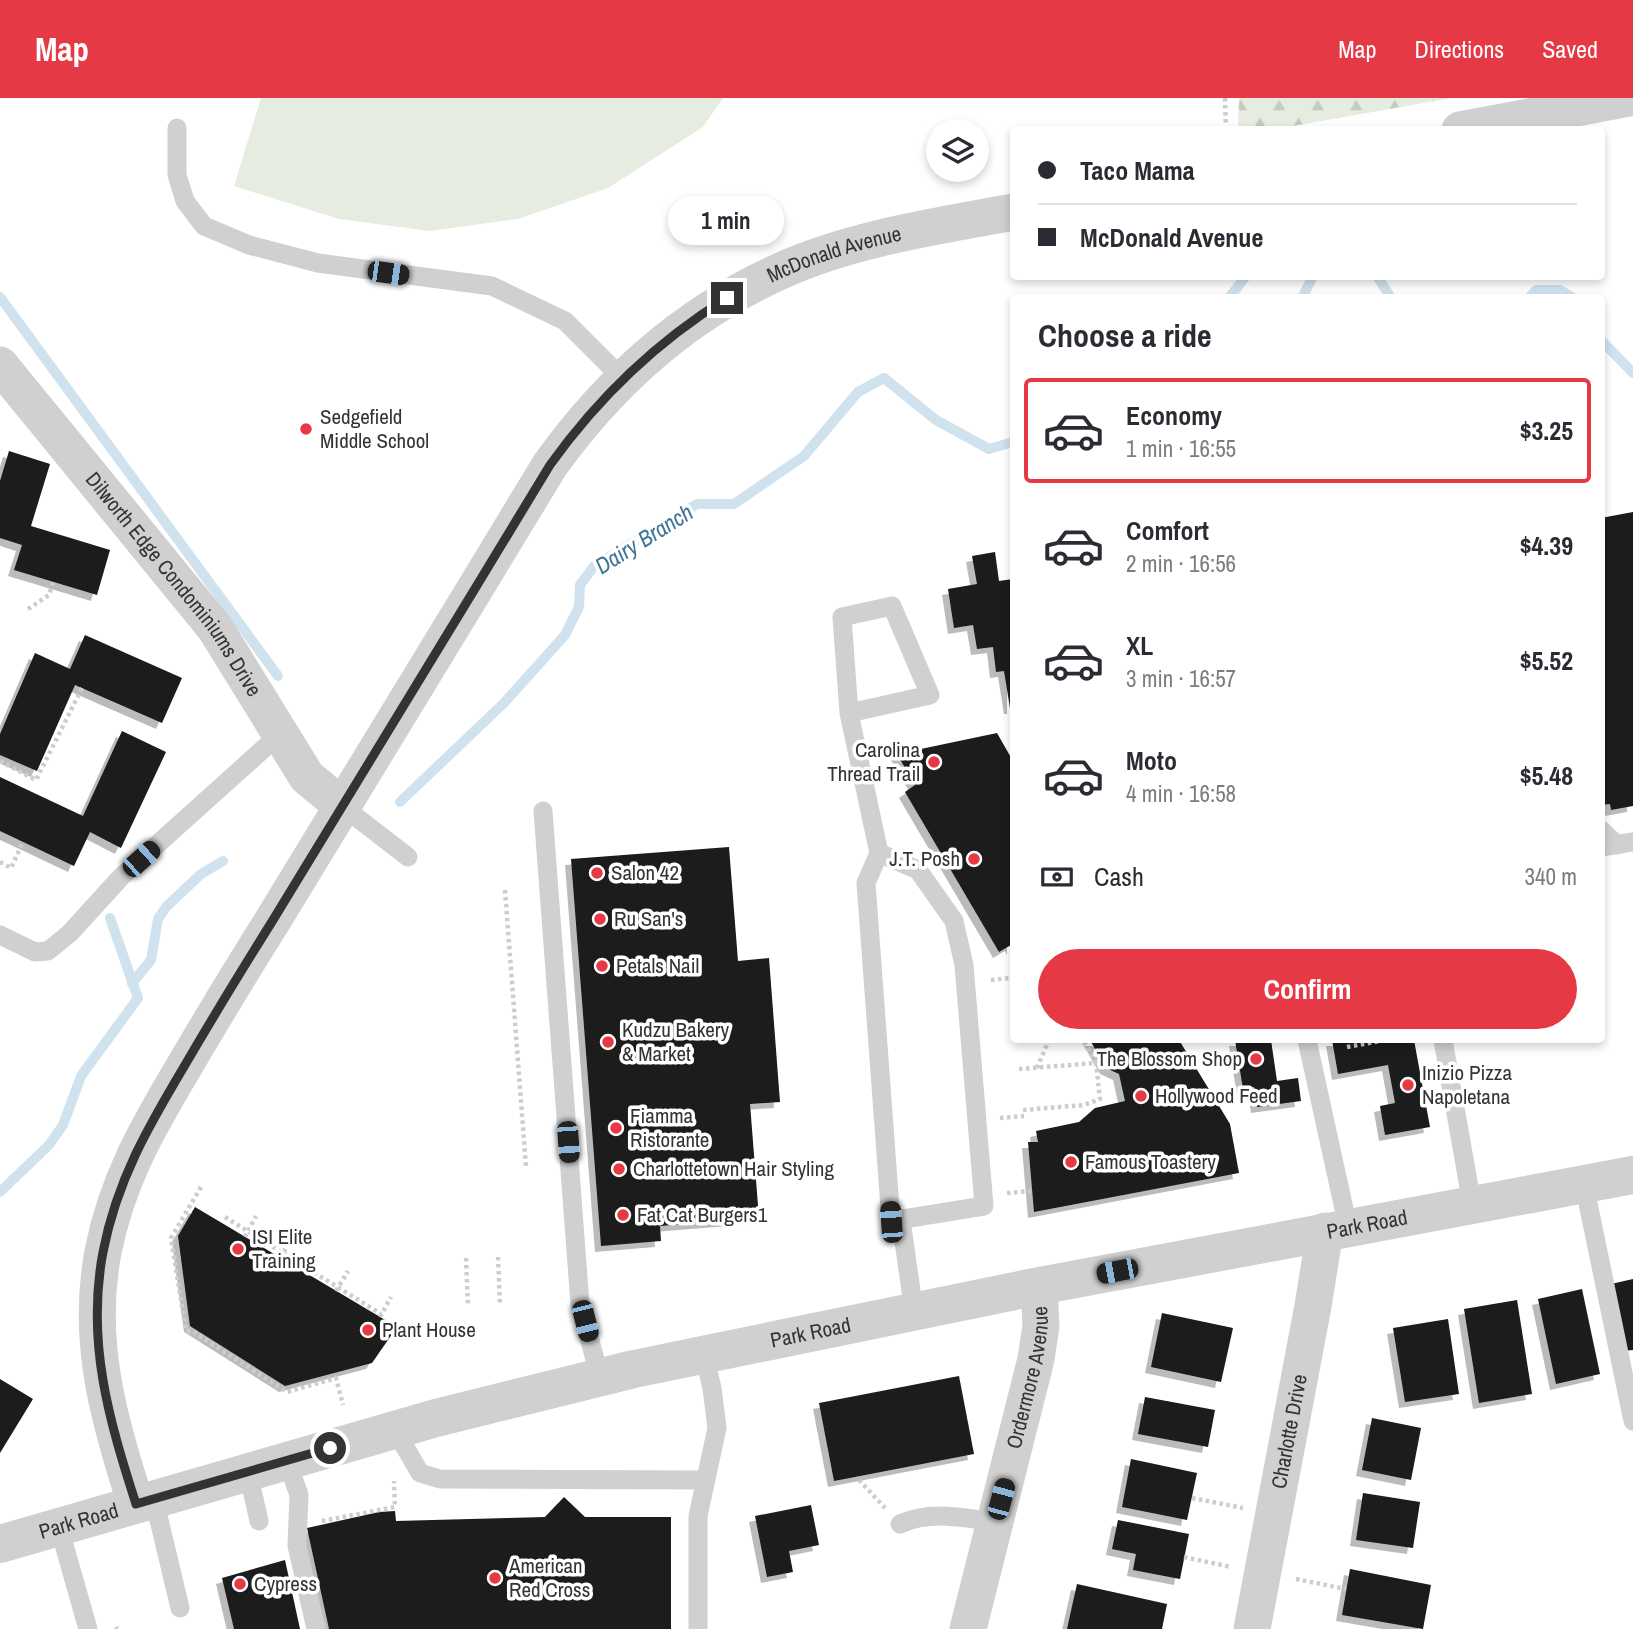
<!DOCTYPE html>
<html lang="en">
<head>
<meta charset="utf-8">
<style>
	body { margin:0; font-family:"Archivo Narrow",sans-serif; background:#f2f2f3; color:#2b2b33; height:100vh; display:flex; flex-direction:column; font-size:26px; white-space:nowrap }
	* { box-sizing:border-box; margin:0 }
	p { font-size:23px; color:#7c7c81 }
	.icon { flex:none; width:38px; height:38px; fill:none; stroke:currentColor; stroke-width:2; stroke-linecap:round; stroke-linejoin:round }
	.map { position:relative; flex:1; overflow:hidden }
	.panel { position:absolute; left:1010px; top:196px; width:595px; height:749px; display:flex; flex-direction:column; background:#fff; border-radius:7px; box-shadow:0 4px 10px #0003 }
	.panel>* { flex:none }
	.banner { position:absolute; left:1010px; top:28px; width:595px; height:154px; border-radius:7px; box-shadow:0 4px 10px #0003; display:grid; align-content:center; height:154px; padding:0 28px; background:#fff }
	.tools { position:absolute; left:926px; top:21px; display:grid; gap:14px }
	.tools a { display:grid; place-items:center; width:63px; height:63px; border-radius:50%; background:#fff; box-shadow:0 4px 10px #0003; font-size:35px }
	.end { position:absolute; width:32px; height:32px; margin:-16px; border:9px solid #333; background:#fff; box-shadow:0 0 0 4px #fff }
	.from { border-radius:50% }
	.bubble { position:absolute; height:49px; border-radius:24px; background:#fff; box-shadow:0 4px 10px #0003; font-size:23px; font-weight:800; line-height:49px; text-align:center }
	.car { position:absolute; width:21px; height:42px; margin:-21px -10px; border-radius:9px; box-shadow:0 0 5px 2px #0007; background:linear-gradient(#222 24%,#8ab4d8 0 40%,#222 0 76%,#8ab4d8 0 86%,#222 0) }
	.banner b { display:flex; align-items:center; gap:24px; height:66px; font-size:26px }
	.banner b+b { border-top:2px solid #e1e1e2 }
	.banner i { width:18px; height:18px; background:#2b2b33 }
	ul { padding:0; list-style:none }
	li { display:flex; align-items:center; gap:21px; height:105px; margin:0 14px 10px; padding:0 14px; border:4px solid transparent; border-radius:7px }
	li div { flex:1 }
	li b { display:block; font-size:26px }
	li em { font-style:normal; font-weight:800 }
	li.on { border-color:#e63946 }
	li>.icon { width:63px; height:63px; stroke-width:1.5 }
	h2 { padding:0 28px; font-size:32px; line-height:84px }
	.pay { display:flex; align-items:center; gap:18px; height:77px; padding:0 28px; font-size:26px }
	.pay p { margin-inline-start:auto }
	.cta { display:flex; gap:14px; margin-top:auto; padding:14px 28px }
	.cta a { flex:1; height:80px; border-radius:42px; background:#e63946; color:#fff; font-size:28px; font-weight:800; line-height:80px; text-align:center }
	header { display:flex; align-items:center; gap:42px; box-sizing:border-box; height:98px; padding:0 35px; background:#e63946; color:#fff }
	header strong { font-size:33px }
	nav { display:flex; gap:38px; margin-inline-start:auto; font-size:24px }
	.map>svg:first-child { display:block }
</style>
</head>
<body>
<header>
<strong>Map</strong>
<nav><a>Map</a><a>Directions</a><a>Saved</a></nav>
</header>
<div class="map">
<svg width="1633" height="1531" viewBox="0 0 1633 1531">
	<defs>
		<pattern id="forest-firs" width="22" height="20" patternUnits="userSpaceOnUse" patternTransform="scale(1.75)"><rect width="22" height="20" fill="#e6ecdf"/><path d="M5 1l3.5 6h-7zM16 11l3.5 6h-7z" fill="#c6cbc0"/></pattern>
		<filter id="shadow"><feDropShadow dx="-6" dy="6" stdDeviation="0" flood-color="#0004"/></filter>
	</defs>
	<rect width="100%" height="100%" fill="#fff"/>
	<polygon fill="url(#forest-firs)" points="1239,0 1452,0 1276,31 1238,32"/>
	<polygon fill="#e6ecdf" points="261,0 723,0 703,29 608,90 518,121 430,133 339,121 234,88"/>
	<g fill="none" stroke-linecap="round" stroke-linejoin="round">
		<g stroke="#cfe2ee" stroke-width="10">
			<polyline points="1377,178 1391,200"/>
			<polyline points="0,199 278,578"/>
			<polyline points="1229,200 1246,178"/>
			<polyline points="1302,200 1313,178"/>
			<polyline points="1529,200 1536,192 1560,192 1573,200"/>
			<polyline points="1601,242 1633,275"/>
			<polyline points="400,704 504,605 565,537 579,509 580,487 594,468 697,406 734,406 804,358 858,294 884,280 936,322 989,351 1013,344"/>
			<polyline points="132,885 151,862 158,821 166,809 201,776 223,763"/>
			<polyline points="0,1094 49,1047 63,1027 81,978 138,900 110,820"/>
		</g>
	</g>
	<g fill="#1a1a1a" filter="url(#shadow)">
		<polygon points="9,353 50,366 31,428 110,452 97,497 14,472 22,447 0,440 0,383"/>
		<polygon points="1633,414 1633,708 1611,712 1610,706 1601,707 1601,420"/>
		<polygon points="995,454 999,483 1013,481 1013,610 1010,610 1004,573 996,574 993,549 977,551 973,527 954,530 948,491 977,486 972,458"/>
		<polygon points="85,537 182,580 162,625 75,587 37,673 0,657 0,636 35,555 70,571"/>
		<polygon points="122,633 166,654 121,750 90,734 74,768 0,733 0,679 83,718"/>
		<polygon points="997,635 1013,663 1013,851 1011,847 999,854 905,694 915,687 897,656"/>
		<polygon points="729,749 738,863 769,860 780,1004 750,1006 759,1120 660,1128 661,1143 601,1148 571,761"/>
		<polygon points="1090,942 1179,942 1230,1026 1239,1075 1034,1114 1028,1044 1038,1044 1036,1033 1079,1024 1095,1010 1125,1003 1119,976 1106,970"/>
		<polygon points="1235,942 1271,942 1277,983 1298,980 1301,1003 1257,1009 1254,989 1243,991"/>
		<polygon points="1332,942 1414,942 1430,1029 1385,1037 1380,1008 1395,1005 1388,967 1338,976"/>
		<polygon points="195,1109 397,1229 372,1265 285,1288 190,1228 178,1138"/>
		<polygon points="1633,1181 1633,1252 1623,1253 1611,1186"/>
		<polygon points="1582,1191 1600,1276 1556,1286 1538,1201"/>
		<polygon points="1517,1202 1532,1296 1479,1305 1464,1211"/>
		<polygon points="1162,1215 1233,1230 1221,1284 1151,1269"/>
		<polygon points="1448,1221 1459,1296 1405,1304 1393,1230"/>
		<polygon points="959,1278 974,1356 834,1383 819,1305"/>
		<polygon points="0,1281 33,1301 0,1355"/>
		<polygon points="1145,1299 1215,1312 1208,1349 1138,1336"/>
		<polygon points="1372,1320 1421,1330 1411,1382 1362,1372"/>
		<polygon points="1131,1361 1197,1375 1187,1422 1122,1409"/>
		<polygon points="1363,1395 1420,1404 1413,1450 1356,1442"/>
		<polygon points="564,1399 585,1419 671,1419 671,1531 329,1531 307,1430 379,1414 395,1413 396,1423 545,1419"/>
		<polygon points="811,1407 819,1447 789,1453 793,1474 767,1479 755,1418"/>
		<polygon points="1118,1422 1189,1436 1180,1481 1133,1472 1136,1456 1112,1451"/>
		<polygon points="285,1462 300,1531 234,1531 222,1480"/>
		<polygon points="1350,1471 1431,1487 1423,1531 1342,1517"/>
		<polygon points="1077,1486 1167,1506 1162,1531 1067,1531"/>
	</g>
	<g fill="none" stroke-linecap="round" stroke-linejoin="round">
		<g stroke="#cdcdcd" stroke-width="4.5" stroke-dasharray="3.5 3.5" stroke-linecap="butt">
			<polyline points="1225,0 1226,32"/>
			<polyline points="28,511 49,497 53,484"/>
			<polyline points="0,663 36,682 82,590"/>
			<polyline points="0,764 11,770 23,744"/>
			<polyline points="505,792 526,1069"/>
			<polyline points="991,882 1011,880"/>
			<polyline points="1011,885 1013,886"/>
			<polyline points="1347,949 1385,942"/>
			<polyline points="1037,970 1049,942"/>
			<polyline points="1019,971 1096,965 1083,942"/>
			<polyline points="1023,1012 1084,1007 1100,1001 1096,965"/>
			<polyline points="1000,1020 1024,1018"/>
			<polyline points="201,1089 171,1140 186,1233 192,1233 287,1294 336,1280 343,1307"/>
			<polyline points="1007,1095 1031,1093"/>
			<polyline points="225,1119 381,1216"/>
			<polyline points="245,1139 256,1118"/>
			<polyline points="498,1159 500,1207"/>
			<polyline points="280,1160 292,1139"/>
			<polyline points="466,1160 468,1208"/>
			<polyline points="336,1193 348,1173"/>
			<polyline points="380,1219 391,1199"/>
			<polyline points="859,1382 885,1410"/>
			<polyline points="1192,1400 1243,1410"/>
			<polyline points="322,1423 395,1409 394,1383"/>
			<polyline points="1184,1459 1231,1469"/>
			<polyline points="1296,1481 1346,1491"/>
			<polyline points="116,1529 117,1531"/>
		</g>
		<g stroke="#d0d0d0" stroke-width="19">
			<polyline points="177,30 177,77 185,103 204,128 249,147 318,165 492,188 565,223 623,281"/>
			<polyline points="849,615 930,597 892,508 842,519 849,615 879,755 918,772 954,823 964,867 984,1108 891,1123 866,785 879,755"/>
			<polyline points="342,708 408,759"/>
			<polyline points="543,713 580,1206 600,1280"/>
			<polyline points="1601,732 1617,747"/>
			<polyline points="1601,749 1633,744"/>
			<polyline points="0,837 35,854 48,853 70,835 121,779 280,636"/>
			<polyline points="1307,942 1348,1129"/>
			<polyline points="1443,942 1472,1106"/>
			<polyline points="1584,1086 1633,1323"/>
			<polyline points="901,1122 914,1214"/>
			<polyline points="395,1332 420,1375 440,1381 705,1382"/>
			<polyline points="287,1363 299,1397 297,1448 316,1531"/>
			<polyline points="248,1374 259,1423"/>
			<polyline points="154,1401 180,1510"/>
			<path d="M900,1426C931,1412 963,1420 995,1424"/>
			<polyline points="59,1429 88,1531"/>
			<polyline points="698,1531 698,1418 717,1330 712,1290 704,1257"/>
		</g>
		<g stroke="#d0d0d0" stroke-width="37">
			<polyline points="1460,32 1629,0"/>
			<path id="s1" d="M0,267L215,530L307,679L342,708"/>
			<path id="s2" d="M136,1406C109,1323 86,1243 103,1154C117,1082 148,1029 185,967C213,919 243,870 273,822C365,671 458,519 550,367C611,282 689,213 785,171C855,140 939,128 1013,114"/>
			<path id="s3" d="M968,1531L1036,1261L1041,1228L1039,1188"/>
			<path id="s4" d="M1252,1531L1313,1208L1325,1133"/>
		</g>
		<path stroke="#d0d0d0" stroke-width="38" id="s5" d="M0,1446L436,1320L634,1271L1039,1188L1633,1077"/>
	</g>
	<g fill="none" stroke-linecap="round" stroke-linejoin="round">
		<path stroke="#333" stroke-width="9" d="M330,1350L136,1406C109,1322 86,1244 103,1154C117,1082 148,1029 185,967C213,919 243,870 273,822C365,671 458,519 550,367C598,300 656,244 727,200"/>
	</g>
	<g fill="#e63946" stroke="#fff" stroke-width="2.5">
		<circle cx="306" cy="331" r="7"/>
		<circle cx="934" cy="664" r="7"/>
		<circle cx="974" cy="761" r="7"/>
		<circle cx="597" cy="775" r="7"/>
		<circle cx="600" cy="821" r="7"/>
		<circle cx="602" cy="868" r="7"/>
		<circle cx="608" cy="944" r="7"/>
		<circle cx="1256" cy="961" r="7"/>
		<circle cx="1408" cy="987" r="7"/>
		<circle cx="1141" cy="998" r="7"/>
		<circle cx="616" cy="1030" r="7"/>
		<circle cx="1071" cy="1064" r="7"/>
		<circle cx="619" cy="1071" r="7"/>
		<circle cx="623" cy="1117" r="7"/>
		<circle cx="238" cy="1151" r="7"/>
		<circle cx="368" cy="1232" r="7"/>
		<circle cx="495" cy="1480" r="7"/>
		<circle cx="240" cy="1486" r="7"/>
	</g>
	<g text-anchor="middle" stroke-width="7" stroke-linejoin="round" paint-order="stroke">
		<g font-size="21" fill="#333" stroke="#fff">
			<text dy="7" stroke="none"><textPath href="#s2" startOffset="1526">McDonald Avenue</textPath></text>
			<text dy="7" stroke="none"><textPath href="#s1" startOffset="280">Dilworth Edge Condominiums Drive</textPath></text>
			<text dy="7" stroke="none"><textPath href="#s5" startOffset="1405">Park Road</textPath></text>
			<text dy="7" stroke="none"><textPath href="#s5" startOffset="838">Park Road</textPath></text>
			<text dy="7" stroke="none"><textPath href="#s3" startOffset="259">Ordermore Avenue</textPath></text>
			<text dy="7" stroke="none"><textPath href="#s4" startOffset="201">Charlotte Drive</textPath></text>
			<text dy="7" stroke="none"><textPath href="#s5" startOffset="82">Park Road</textPath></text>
		</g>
		<g font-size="21" fill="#333" stroke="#fff" text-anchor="start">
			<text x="320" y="326">Sedgefield<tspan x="320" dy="24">Middle School</tspan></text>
			<text x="920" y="659" text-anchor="end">Carolina<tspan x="920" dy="24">Thread Trail</tspan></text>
			<text x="960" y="768" text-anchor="end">J.T. Posh</text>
			<text x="611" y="782">Salon 42</text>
			<text x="614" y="828">Ru San's</text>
			<text x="616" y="875">Petals Nail</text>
			<text x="622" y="939">Kudzu Bakery<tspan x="622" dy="24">&amp; Market</tspan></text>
			<text x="1242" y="968" text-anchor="end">The Blossom Shop</text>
			<text x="1422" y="982">Inizio Pizza<tspan x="1422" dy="24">Napoletana</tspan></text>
			<text x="1155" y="1005">Hollywood Feed</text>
			<text x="630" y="1025">Fiamma<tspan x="630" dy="24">Ristorante</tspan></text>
			<text x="1085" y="1071">Famous Toastery</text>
			<text x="633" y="1078">Charlottetown Hair Styling</text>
			<text x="637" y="1124">Fat Cat Burgers1</text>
			<text x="252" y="1146">ISI Elite<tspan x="252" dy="24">Training</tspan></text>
			<text x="382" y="1239">Plant House</text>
			<text x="509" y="1475">American<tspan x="509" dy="24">Red Cross</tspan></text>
			<text x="254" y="1493">Cypress</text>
		</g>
		<g font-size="23" font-style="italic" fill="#3f7597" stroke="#fff">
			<text transform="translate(644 441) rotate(-32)" y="8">Dairy Branch</text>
		</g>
	</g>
</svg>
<div class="tools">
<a><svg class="icon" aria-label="layers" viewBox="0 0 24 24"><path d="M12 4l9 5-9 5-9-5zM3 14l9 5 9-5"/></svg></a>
</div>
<i class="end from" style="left:330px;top:1350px"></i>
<i class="end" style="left:727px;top:200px"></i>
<div class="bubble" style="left:668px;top:98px;width:116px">1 min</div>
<i class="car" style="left:388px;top:175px;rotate:98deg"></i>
<i class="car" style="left:141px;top:761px;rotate:48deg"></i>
<i class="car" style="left:568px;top:1044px;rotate:176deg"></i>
<i class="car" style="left:891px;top:1124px;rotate:356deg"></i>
<i class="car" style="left:1117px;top:1173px;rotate:259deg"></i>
<i class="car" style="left:585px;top:1223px;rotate:166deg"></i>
<i class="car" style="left:1001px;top:1401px;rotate:15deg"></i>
<div class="banner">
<b><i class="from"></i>Taco Mama</b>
<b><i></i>McDonald Avenue</b>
</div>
<section class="panel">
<h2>Choose a ride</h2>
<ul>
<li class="on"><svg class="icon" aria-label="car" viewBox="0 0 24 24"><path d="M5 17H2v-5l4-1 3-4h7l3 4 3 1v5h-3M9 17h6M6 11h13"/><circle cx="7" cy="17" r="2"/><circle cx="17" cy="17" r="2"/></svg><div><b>Economy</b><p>1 min · 16:55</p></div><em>$3.25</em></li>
<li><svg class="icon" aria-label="car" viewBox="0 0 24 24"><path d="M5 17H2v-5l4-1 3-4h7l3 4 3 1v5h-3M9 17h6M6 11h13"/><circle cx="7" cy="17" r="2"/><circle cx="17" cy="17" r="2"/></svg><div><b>Comfort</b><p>2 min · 16:56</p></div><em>$4.39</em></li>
<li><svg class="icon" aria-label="car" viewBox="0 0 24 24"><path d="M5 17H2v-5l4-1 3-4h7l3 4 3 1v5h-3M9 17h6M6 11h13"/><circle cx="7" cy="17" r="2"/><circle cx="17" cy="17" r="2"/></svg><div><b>XL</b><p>3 min · 16:57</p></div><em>$5.52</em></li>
<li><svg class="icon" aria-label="car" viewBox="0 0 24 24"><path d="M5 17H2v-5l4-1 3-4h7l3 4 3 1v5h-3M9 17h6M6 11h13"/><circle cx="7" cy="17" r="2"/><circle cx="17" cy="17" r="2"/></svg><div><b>Moto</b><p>4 min · 16:58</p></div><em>$5.48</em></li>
</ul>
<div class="pay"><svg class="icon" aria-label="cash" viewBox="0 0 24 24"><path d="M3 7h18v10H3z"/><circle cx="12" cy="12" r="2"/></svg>Cash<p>340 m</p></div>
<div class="cta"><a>Confirm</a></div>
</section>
</div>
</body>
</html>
